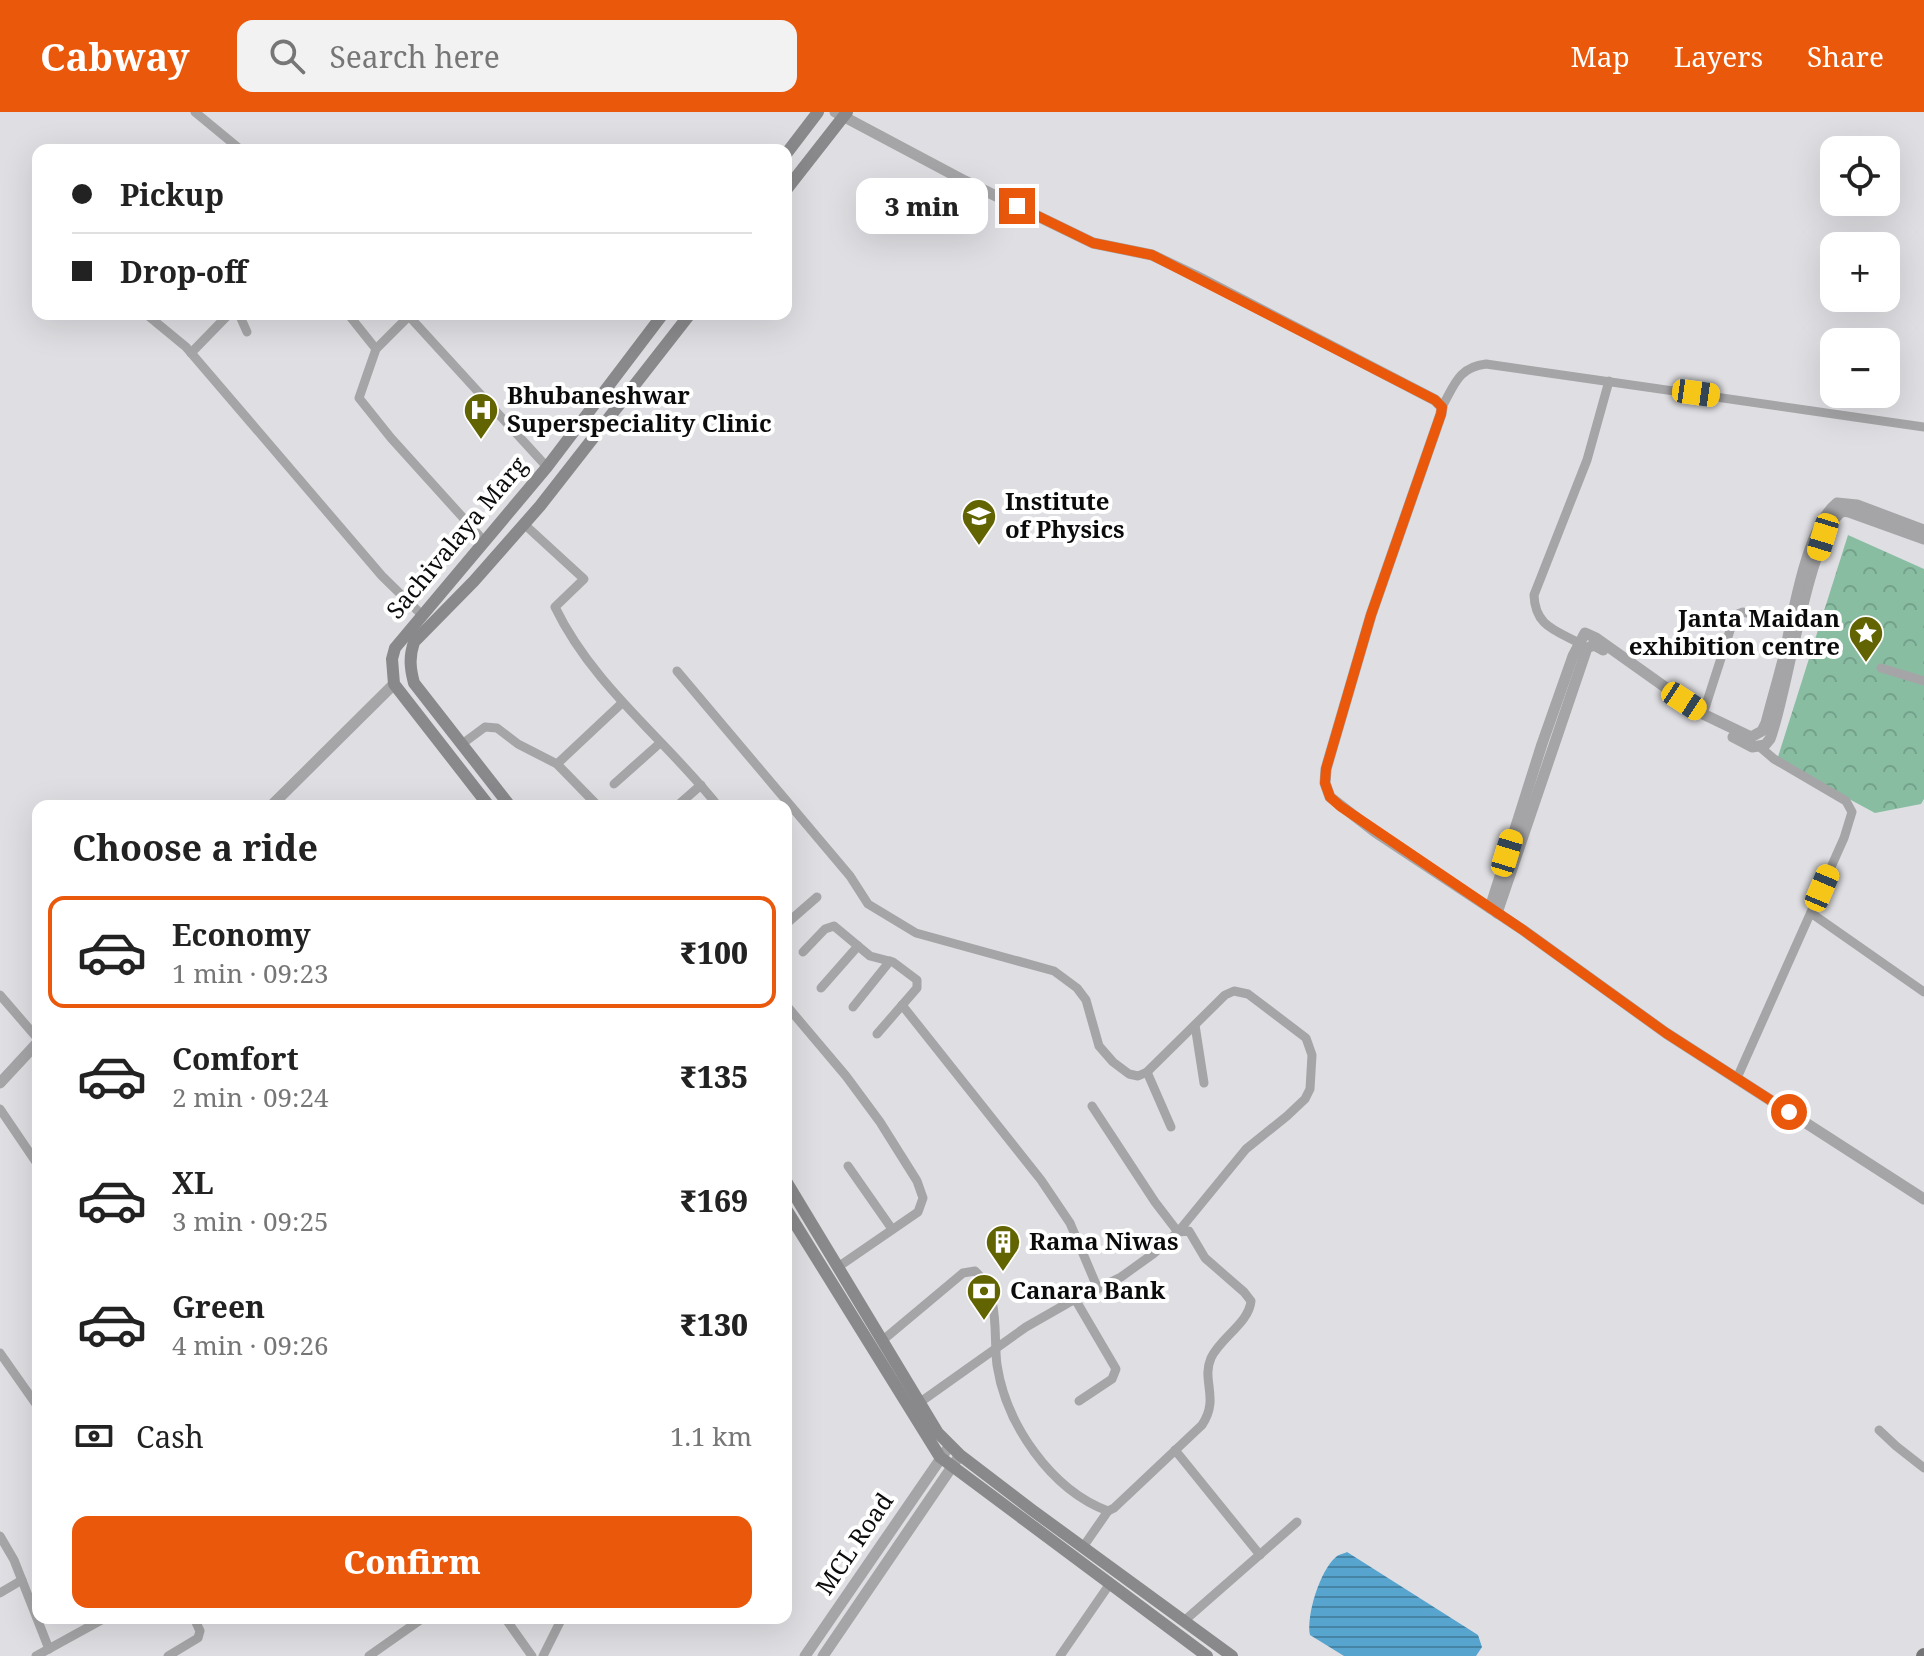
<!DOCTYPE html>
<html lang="en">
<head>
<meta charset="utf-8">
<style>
	body { margin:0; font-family:"Noto Serif",serif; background:#f2f2f2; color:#222; height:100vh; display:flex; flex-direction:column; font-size:30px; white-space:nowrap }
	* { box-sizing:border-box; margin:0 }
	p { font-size:26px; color:#767676 }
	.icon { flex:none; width:44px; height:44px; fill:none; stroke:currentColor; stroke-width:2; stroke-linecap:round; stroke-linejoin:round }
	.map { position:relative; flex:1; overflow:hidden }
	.details { position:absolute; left:32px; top:688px; width:760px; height:824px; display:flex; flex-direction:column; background:#fff; border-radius:16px; box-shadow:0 8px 32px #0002 }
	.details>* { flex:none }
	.guide { position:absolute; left:32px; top:32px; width:760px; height:176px; border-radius:16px; box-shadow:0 8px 32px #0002; display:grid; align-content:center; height:176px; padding:0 40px; background:#fff }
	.buttons { position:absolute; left:1820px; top:24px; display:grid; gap:16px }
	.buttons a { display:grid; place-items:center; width:80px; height:80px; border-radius:16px; background:#fff; box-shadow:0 8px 32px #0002; font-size:40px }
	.end { position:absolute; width:36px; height:36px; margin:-18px; border:10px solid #ea580c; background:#fff; box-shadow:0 0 0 4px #fff }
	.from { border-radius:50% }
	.bubble { position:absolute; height:56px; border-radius:16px; background:#fff; box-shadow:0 8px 32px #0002; font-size:26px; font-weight:800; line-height:56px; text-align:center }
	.car { position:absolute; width:24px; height:48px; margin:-24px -12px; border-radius:10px; box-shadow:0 0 6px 2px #0007; background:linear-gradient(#f5c518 24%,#345 0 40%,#f5c518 0 76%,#345 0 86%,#f5c518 0) }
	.guide b { display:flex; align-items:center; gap:28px; height:76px; font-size:30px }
	.guide b+b { border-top:2px solid #e0e0e0 }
	.guide i { width:20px; height:20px; background:#222 }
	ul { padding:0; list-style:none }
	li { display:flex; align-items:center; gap:24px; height:112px; margin:0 16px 12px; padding:0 24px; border:4px solid transparent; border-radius:16px }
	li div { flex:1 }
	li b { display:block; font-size:30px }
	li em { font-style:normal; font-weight:800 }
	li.on { border-color:#ea580c }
	li>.icon { width:72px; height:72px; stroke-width:1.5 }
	h2 { padding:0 40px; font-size:36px; line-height:96px }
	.pay { display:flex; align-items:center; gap:20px; height:88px; padding:0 40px; font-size:30px }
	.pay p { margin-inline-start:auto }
	.button { display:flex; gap:16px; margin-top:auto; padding:16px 40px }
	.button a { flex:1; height:92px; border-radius:16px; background:#ea580c; color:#fff; font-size:32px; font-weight:800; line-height:92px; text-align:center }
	header { display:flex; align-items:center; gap:48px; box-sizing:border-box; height:112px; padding:0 40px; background:#ea580c; color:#fff }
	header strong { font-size:38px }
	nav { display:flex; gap:44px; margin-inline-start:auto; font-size:28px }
	.search { width:560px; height:72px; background:#f2f2f2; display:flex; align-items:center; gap:20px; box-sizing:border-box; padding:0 28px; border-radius:16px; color:#767676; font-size:30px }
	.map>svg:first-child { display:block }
</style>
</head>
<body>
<header>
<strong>Cabway</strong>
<div class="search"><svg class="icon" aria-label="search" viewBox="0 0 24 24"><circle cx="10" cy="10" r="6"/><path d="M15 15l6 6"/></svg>Search here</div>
<nav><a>Map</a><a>Layers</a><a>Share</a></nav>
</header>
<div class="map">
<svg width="1924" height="1544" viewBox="0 0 1924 1544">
	<defs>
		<pattern id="park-crowns" width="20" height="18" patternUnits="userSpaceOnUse" patternTransform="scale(2)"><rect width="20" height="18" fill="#88bda2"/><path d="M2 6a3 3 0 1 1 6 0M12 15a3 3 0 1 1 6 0" fill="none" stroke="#74a18a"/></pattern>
		<pattern id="water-rules" width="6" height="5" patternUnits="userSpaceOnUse" patternTransform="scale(2)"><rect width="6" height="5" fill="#57a4cf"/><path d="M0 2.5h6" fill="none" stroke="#4684a6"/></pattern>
	</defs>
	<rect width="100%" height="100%" fill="#dfdfe3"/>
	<polygon fill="url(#park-crowns)" points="1848,423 1924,457 1924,687 1921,692 1875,701 1777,648"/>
	<path fill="url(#water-rules)" d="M1347,1440L1478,1523L1482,1535L1476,1544H1344L1310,1523C1306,1504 1320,1458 1336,1445C1339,1442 1343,1442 1347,1440Z"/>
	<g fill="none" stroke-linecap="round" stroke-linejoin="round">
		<g stroke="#a5a5a7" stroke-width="9">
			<polyline points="195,0 241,38"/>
			<polyline points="146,202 186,235 382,464 423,504"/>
			<polyline points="239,202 247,220"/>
			<polyline points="348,202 376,237"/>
			<polyline points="407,202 547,355"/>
			<polyline points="409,204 376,237 359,286 391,326 485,430"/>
			<polyline points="191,241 229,202"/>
			<path d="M1442,295C1454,274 1458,255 1486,252L1924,315"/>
			<path d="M524,412L584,467L555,495C593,574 665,627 718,694"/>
			<path d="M1579,531C1555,518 1535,514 1534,483L1587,348L1609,269"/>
			<polyline points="1881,556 1924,569"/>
			<polyline points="677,559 850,764 868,792 916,821 1054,859 1077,876 1086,888 1099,934 1113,950 1129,962 1138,964 1147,960 1225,883 1234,879 1248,882 1306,926 1312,943 1310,977 1305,987 1287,1004 1246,1037 1178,1120 1153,1142 1121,1165 1068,1191 1026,1215 919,1291"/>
			<polyline points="1703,602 1735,503 1743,500 1789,513"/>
			<polyline points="462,632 485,615 497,616 518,632 557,652 598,694"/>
			<polyline points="557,652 622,591"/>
			<polyline points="614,672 660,631"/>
			<polyline points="677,694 701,673"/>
			<polyline points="1811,801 1924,880"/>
			<polyline points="786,812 817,785"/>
			<polyline points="803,840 825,817 834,814 870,844 893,850 917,868 917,876 877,922"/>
			<polyline points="821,876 858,834"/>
			<polyline points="0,883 38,927"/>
			<polyline points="786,893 846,964 880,1010 917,1069 923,1086 918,1100 838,1155"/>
			<polyline points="902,893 1041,1068 1070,1111 1098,1177"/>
			<polyline points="853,895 890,849"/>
			<polyline points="1195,913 1204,971"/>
			<polyline points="1147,960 1171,1015"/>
			<polyline points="1737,966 1844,726 1852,700 1846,689 1774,647 1760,635"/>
			<polyline points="0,997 38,1053"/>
			<polyline points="848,1054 892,1117"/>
			<polyline points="1075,1187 1116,1257 1112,1267 1079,1289"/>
			<path d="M883,1228L963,1161L975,1159C1001,1183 993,1221 997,1253C1006,1312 1051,1378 1108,1399L1114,1396L1202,1313C1220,1286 1201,1269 1211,1246C1220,1226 1249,1211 1251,1189L1244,1180L1205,1146L1189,1119L1178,1120L1155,1090L1092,994"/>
			<polyline points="0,1241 38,1295"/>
			<polyline points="1879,1318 1896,1334 1924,1356"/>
			<polyline points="1175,1338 1260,1443"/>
			<polyline points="0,1424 14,1448 49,1537"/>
			<polyline points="1083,1435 1108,1399"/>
			<polyline points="0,1481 22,1468"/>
			<polyline points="505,1506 532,1544"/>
			<polyline points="1184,1509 1297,1410"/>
			<polyline points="36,1544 105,1506"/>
			<polyline points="168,1544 198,1526 200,1519 194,1506"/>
			<polyline points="369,1544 423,1506"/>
			<polyline points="543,1544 562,1506"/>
			<polyline points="1060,1544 1109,1473"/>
		</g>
		<g stroke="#a5a5a7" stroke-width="11">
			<polyline points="835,0 965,69 1093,131 1152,143 1196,164 1435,288 1442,295 1441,302 1371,503 1326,657 1325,671 1330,685 1375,720 1523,818 1666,921 1924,1087"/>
			<path d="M1733,625L1752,635L1765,633L1770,627C1787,584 1809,418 1843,399L1849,400L1924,427"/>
			<polyline points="271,694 394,572"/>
			<path d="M1490,796L1542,632L1573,544L1585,521L1596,526L1703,602L1751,625L1762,619L1766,611C1772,588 1779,564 1785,540C1793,502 1807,415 1837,391L1857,393L1924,418"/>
			<polyline points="1497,801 1587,536 1594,533 1603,538"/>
			<polyline points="0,971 38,930"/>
			<polyline points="805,1544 950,1333"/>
			<polyline points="823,1544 960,1343"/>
		</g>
		<g stroke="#89898b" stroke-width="12">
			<polyline points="786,42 818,0"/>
			<polyline points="786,78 847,0"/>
			<polyline points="489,694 394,572 392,547 395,536 547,355 663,202"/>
			<path d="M510,694L414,571C410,556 409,545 414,530L474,469L540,394L690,202"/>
			<polyline points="786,1069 938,1321 960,1343 1032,1398 1232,1544"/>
			<polyline points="786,1097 940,1345 1207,1544"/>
		</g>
		<polyline stroke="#757577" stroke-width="14" points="1923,1544 1924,1543"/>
	</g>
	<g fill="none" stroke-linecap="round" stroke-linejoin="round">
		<polyline stroke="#ea580c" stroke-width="10" points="1017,94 1093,131 1152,143 1435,288 1442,295 1441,302 1371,503 1326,657 1325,671 1330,685 1340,694 1523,818 1666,921 1789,1000"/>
	</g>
	<defs>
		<g id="hospital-pin" transform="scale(1.8)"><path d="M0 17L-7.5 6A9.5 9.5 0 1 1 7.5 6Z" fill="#616400" stroke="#fff"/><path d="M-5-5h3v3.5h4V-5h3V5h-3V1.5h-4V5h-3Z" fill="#fff"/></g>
		<g id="university-pin" transform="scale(1.8)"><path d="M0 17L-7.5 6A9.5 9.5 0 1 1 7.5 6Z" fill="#616400" stroke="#fff"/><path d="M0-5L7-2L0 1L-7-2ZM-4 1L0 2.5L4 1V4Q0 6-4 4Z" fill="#fff"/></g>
		<g id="sight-pin" transform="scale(1.8)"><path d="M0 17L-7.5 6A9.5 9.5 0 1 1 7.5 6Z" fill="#616400" stroke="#fff"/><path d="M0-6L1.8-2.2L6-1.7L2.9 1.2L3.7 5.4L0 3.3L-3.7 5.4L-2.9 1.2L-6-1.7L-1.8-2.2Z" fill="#fff"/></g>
		<g id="building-pin" transform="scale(1.8)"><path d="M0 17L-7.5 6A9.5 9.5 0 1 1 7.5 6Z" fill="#616400" stroke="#fff"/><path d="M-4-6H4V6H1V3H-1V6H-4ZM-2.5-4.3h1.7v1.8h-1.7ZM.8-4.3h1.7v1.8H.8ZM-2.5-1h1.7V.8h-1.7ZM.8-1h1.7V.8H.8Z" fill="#fff"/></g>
		<g id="bank-pin" transform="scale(1.8)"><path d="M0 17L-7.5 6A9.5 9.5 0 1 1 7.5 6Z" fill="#616400" stroke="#fff"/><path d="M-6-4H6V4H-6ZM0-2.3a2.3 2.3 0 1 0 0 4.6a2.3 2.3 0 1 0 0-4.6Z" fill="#fff"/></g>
	</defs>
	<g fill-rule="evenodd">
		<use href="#hospital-pin" x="481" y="298"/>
		<use href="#university-pin" x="979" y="404"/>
		<use href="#sight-pin" x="1866" y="521"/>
		<use href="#building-pin" x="1003" y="1130"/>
		<use href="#bank-pin" x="984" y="1179"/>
	</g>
	<g text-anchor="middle" stroke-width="8" stroke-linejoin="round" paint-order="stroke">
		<g font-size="24" font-weight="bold" fill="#0b0b0c" stroke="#fff" text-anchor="start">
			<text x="507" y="292">Bhubaneshwar<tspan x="507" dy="28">Superspeciality Clinic</tspan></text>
			<text x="1005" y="398">Institute<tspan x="1005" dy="28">of Physics</tspan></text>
			<text x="1840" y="515" text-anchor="end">Janta Maidan<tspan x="1840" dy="28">exhibition centre</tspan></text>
			<text x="1029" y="1138">Rama Niwas</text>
			<text x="1010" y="1187">Canara Bank</text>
		</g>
		<g font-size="24" fill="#0b0b0c" stroke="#fff">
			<text transform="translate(457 426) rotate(-50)" y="8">Sachivalaya Marg</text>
			<text transform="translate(855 1432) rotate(-56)" y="8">MCL Road</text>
		</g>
	</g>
</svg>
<div class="buttons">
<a><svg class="icon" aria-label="locate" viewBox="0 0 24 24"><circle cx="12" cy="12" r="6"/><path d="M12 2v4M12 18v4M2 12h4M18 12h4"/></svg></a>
<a>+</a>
<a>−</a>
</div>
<i class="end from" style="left:1789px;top:1000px"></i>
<i class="end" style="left:1017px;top:94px"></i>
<div class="bubble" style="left:856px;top:66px;width:132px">3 min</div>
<i class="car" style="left:1696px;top:281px;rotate:98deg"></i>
<i class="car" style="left:1823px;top:425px;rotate:197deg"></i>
<i class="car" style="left:1684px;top:589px;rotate:123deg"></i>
<i class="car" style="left:1507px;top:741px;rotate:17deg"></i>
<i class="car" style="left:1822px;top:776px;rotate:23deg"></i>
<div class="guide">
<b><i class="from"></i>Pickup</b>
<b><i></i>Drop-off</b>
</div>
<section class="details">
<h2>Choose a ride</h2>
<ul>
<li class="on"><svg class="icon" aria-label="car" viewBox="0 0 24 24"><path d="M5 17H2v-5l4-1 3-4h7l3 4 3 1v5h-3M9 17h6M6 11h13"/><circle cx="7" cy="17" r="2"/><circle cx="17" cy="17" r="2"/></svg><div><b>Economy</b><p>1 min · 09:23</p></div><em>₹100</em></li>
<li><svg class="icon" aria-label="car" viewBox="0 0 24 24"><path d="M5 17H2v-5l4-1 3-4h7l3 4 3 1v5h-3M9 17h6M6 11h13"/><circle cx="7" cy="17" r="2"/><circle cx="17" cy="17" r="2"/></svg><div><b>Comfort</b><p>2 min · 09:24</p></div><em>₹135</em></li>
<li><svg class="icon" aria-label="car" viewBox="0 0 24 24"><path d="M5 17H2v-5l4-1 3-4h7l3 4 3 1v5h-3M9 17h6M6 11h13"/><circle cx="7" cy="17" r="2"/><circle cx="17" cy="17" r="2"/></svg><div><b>XL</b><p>3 min · 09:25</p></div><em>₹169</em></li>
<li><svg class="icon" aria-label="car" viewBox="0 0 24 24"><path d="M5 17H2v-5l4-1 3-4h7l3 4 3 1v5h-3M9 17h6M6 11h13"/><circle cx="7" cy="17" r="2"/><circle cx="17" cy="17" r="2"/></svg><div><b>Green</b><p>4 min · 09:26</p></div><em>₹130</em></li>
</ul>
<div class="pay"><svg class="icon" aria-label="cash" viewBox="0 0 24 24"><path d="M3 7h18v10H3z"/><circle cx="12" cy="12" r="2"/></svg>Cash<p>1.1 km</p></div>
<div class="button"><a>Confirm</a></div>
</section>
</div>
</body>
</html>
